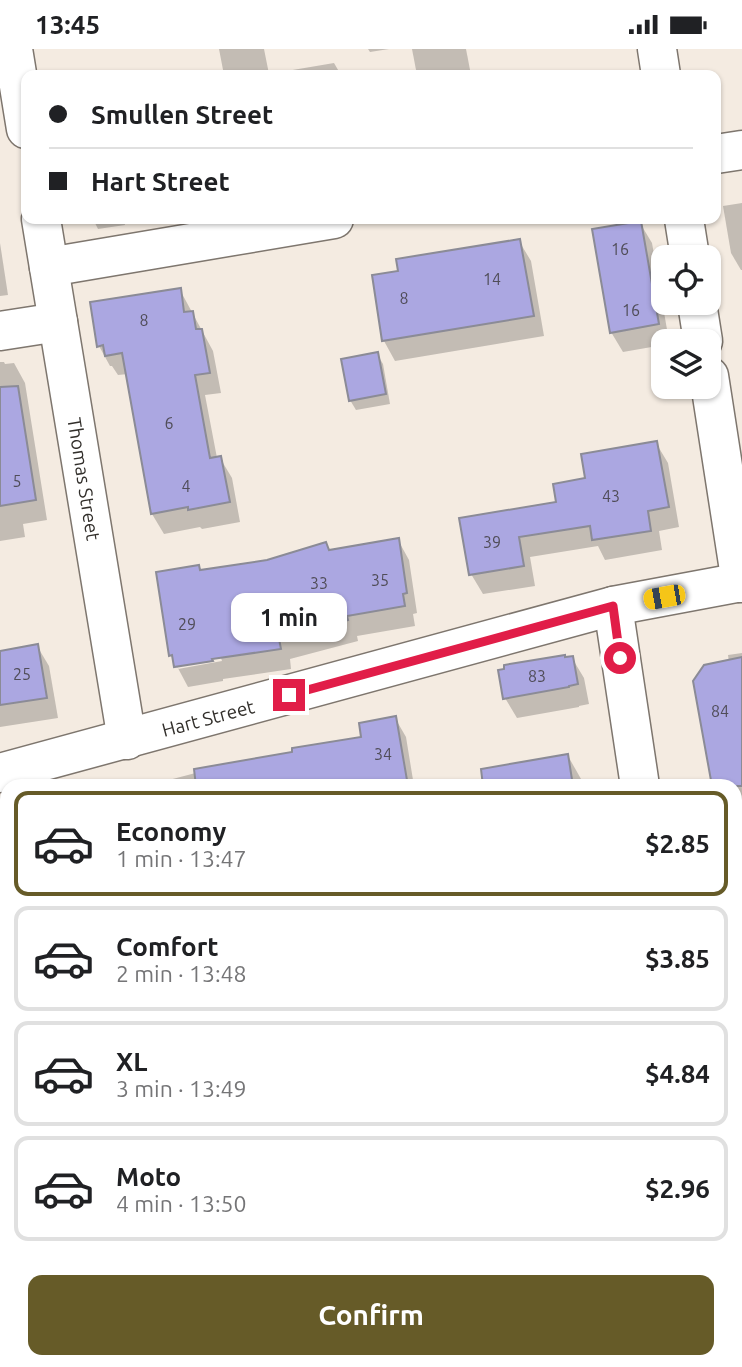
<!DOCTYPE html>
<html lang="en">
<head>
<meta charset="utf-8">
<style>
	body { margin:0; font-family:Ubuntu,sans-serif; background:#f6f6f6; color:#202124; height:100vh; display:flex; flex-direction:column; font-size:26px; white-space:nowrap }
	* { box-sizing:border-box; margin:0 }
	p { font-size:23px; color:#757577 }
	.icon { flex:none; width:38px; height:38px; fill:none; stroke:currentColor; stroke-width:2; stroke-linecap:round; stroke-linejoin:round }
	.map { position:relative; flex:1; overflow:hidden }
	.sheet { position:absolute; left:0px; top:730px; width:742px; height:590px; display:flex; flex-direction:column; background:#fff; border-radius:21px 21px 0 0; box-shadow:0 2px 5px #0004 }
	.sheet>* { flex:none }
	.banner { position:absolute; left:21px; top:21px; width:700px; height:154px; border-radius:14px; box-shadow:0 2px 5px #0004; display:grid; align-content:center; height:154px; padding:0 28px; background:#fff }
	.buttons { position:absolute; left:651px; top:196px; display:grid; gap:14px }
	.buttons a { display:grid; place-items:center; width:70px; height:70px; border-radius:14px; background:#fff; box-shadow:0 2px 5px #0004; font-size:35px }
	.end { position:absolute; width:32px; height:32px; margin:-16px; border:9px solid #e11d48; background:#fff; box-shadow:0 0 0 4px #fff }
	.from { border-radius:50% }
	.bubble { position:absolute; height:49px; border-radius:14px; background:#fff; box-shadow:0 2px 5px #0004; font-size:23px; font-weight:600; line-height:49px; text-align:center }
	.car { position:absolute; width:21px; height:42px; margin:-21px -10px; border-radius:9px; box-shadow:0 0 5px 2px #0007; background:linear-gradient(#f5c518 24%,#345 0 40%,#f5c518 0 76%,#345 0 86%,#f5c518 0) }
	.banner b { display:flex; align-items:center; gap:24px; height:66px; font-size:26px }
	.banner b+b { border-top:2px solid #e0e0e0 }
	.banner i { width:18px; height:18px; background:#202124 }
	ul { padding:12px 0 0; list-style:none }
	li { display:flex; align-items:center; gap:21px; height:105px; margin:0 14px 10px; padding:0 14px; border:4px solid #e0e0e0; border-radius:14px }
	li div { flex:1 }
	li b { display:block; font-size:26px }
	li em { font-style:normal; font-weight:600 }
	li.current { border-color:#665b28 }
	li>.icon { width:63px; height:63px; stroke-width:1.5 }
	.cta { display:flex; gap:14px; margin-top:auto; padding:14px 28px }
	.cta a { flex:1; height:80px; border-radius:14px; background:#665b28; color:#fff; font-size:28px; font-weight:600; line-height:80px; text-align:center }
	.status { display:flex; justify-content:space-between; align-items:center; height:49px; padding:0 35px; background:#fff; direction:ltr }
	.status svg { height:19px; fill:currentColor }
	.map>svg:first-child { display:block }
</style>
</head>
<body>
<div class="status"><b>13:45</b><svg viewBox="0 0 49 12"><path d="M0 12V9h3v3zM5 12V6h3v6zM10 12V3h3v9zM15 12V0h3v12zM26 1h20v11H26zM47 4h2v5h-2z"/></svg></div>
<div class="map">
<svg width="742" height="1318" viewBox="0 0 742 1318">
	<rect width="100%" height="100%" fill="#f4ebe1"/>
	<g fill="#0003" fill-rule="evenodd">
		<polygon points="219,0 264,0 269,25 334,14 341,26 224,26"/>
		<polygon points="368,0 389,0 370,3"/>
		<polygon points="412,0 466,0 471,26 417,26"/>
		<polygon points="742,154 742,221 741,221 731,204 723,157"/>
		<polygon points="93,170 124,170 125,176 98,180"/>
		<polygon points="640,174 652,194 669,292 663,292 663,296 623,303 611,283"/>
		<polygon points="519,192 531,212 544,287 395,312 384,292 374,228 400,223"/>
		<polygon points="0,194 8,246 0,247"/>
		<polygon points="180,241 213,302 221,344 205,346 217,409 220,409 232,429 240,473 202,480 200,478 164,485 152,465 128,325 118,326 112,317 110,317 99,297"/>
		<polygon points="377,305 383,315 390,355 356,361 350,351"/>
		<polygon points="0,313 4,313 5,315 14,314 25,334 47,471 23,475 25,488 0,492"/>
		<polygon points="656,394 668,414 679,478 659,482 662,501 605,511 598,497 530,508 535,537 483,545 471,525 587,431"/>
		<path d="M398,491L409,511L417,564L413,565L415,577L357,587L358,592L290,610L291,620L223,630V632L188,638L171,606L198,518L201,523L268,513L326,495L330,503ZM221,609L222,612L178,620V616Z"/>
		<polygon points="37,597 49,617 58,669 0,678 0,604"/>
		<polygon points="742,604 742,938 738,939 735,938 735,737 690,737 713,733 729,613 728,606"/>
		<polygon points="572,609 584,629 589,655 579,657 579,658 517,669 505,649"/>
		<polygon points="395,669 406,688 414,737 146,737 226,716 363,689"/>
		<polygon points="568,707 581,730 582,737 525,737"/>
		<polygon points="0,795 3,806 7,805 7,861 0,862"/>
		<polygon points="742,1022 742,1115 739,1110 735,1088 735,1023"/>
		<polygon points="147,1312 189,1312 192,1318 143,1318 142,1313"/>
		<polygon points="275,1312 344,1312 345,1318 276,1318"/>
		<polygon points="421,1312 659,1312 612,1316 612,1318 422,1318"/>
	</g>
	<g fill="#aba7e1" stroke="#8b8b96" stroke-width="2">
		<polygon points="641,172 659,275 610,284 592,180"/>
		<polygon points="520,190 534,267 382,292 372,226 398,222 396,210"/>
		<polygon points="181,239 184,263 193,262 196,280 202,280 210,324 195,326 210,409 221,407 230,453 188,461 188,458 151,465 122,304 105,307 103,296 97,298 90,253"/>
		<polygon points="378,303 386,345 349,352 341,310"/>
		<polygon points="18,337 36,451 0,457 0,338"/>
		<polygon points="657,392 669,458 648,462 651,482 592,491 590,477 519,488 524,517 469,526 459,469 556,453 553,435 585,429 581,405"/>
		<polygon points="399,489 407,544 403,545 405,557 347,567 348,571 279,590 281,600 212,610 213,612 174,618 172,606 169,607 156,523 199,516 200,521 267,511 326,493 329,501"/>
		<polygon points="38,595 47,649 0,656 0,602"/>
		<polygon points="565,606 565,608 573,607 578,635 569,637 569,638 503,650 498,621 504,620 504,616"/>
		<polygon points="742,608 742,737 712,737 693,632 704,616"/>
		<polygon points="396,667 408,737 196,737 194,720 292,703 292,699 361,688 359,674"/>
		<polygon points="568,705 573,737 483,737 481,720"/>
	</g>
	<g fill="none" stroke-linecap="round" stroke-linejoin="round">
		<g stroke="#7e766e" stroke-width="41">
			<g id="street">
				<polyline points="13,0 26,80"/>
				<polyline points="657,0 661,26"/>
				<polyline points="716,105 742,101"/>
				<polyline points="41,170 127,691"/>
				<polyline points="684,170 690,208"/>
				<polyline points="49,218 334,170"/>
				<polyline points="697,254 703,292"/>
				<polyline points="0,282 58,273"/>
				<polyline points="709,327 741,534"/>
				<polyline points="613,557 640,737"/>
				<polyline points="0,724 613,557 742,533"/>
				<polyline points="735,1159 742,1158"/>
				<polyline points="0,1284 7,1283"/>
				<polyline points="229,1312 229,1318"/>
				<polyline points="714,1312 715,1318"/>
			</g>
		</g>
		<use href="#street" stroke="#fff" stroke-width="38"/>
	</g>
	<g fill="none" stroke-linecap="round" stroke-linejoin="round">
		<polyline stroke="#e11d48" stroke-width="9" points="289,646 613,557 620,609"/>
	</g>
	<g text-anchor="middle" stroke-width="5" stroke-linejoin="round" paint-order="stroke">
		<g font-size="16" fill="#504d58">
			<text x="620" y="206">16</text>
			<text x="492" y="236">14</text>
			<text x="404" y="255">8</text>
			<text x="631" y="267">16</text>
			<text x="144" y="277">8</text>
			<text x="169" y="380">6</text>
			<text x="17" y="438">5</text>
			<text x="186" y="443">4</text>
			<text x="611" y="453">43</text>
			<text x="492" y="499">39</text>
			<text x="380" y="537">35</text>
			<text x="319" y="540">33</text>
			<text x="187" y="581">29</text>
			<text x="22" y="631">25</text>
			<text x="537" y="633">83</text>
			<text x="720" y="668">84</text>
			<text x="383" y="711">34</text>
		</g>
		<g font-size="19" fill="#322f2b" stroke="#fff">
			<text transform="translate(84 430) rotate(81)" y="7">Thomas Street</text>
			<text transform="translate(208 669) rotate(-15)" y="7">Hart Street</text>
		</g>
	</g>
</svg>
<div class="buttons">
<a><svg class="icon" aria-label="locate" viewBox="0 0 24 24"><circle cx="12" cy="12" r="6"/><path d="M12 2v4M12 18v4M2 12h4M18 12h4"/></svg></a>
<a><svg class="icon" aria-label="layers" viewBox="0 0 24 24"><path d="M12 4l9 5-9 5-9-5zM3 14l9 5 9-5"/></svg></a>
</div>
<i class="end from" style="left:620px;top:609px"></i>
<i class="end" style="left:289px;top:646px"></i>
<div class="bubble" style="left:231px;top:544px;width:116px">1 min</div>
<i class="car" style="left:664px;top:548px;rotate:260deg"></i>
<div class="banner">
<b><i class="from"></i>Smullen Street</b>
<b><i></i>Hart Street</b>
</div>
<section class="sheet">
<ul>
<li class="current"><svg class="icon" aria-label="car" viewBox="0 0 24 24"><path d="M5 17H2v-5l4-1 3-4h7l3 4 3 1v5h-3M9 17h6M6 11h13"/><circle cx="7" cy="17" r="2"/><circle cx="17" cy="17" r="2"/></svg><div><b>Economy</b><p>1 min · 13:47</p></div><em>$2.85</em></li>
<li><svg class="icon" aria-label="car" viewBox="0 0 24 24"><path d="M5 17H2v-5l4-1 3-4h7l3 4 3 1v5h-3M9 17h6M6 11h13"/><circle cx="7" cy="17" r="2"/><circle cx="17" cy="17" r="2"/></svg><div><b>Comfort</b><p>2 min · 13:48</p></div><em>$3.85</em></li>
<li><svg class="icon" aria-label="car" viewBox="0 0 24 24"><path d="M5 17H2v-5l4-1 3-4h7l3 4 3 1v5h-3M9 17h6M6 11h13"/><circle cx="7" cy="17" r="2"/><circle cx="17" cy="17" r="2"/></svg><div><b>XL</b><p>3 min · 13:49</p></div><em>$4.84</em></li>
<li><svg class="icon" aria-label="car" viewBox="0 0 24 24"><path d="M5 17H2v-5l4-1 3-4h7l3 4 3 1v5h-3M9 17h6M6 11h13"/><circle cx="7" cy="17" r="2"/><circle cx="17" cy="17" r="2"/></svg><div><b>Moto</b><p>4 min · 13:50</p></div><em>$2.96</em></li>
</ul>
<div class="cta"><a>Confirm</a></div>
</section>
</div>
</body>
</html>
